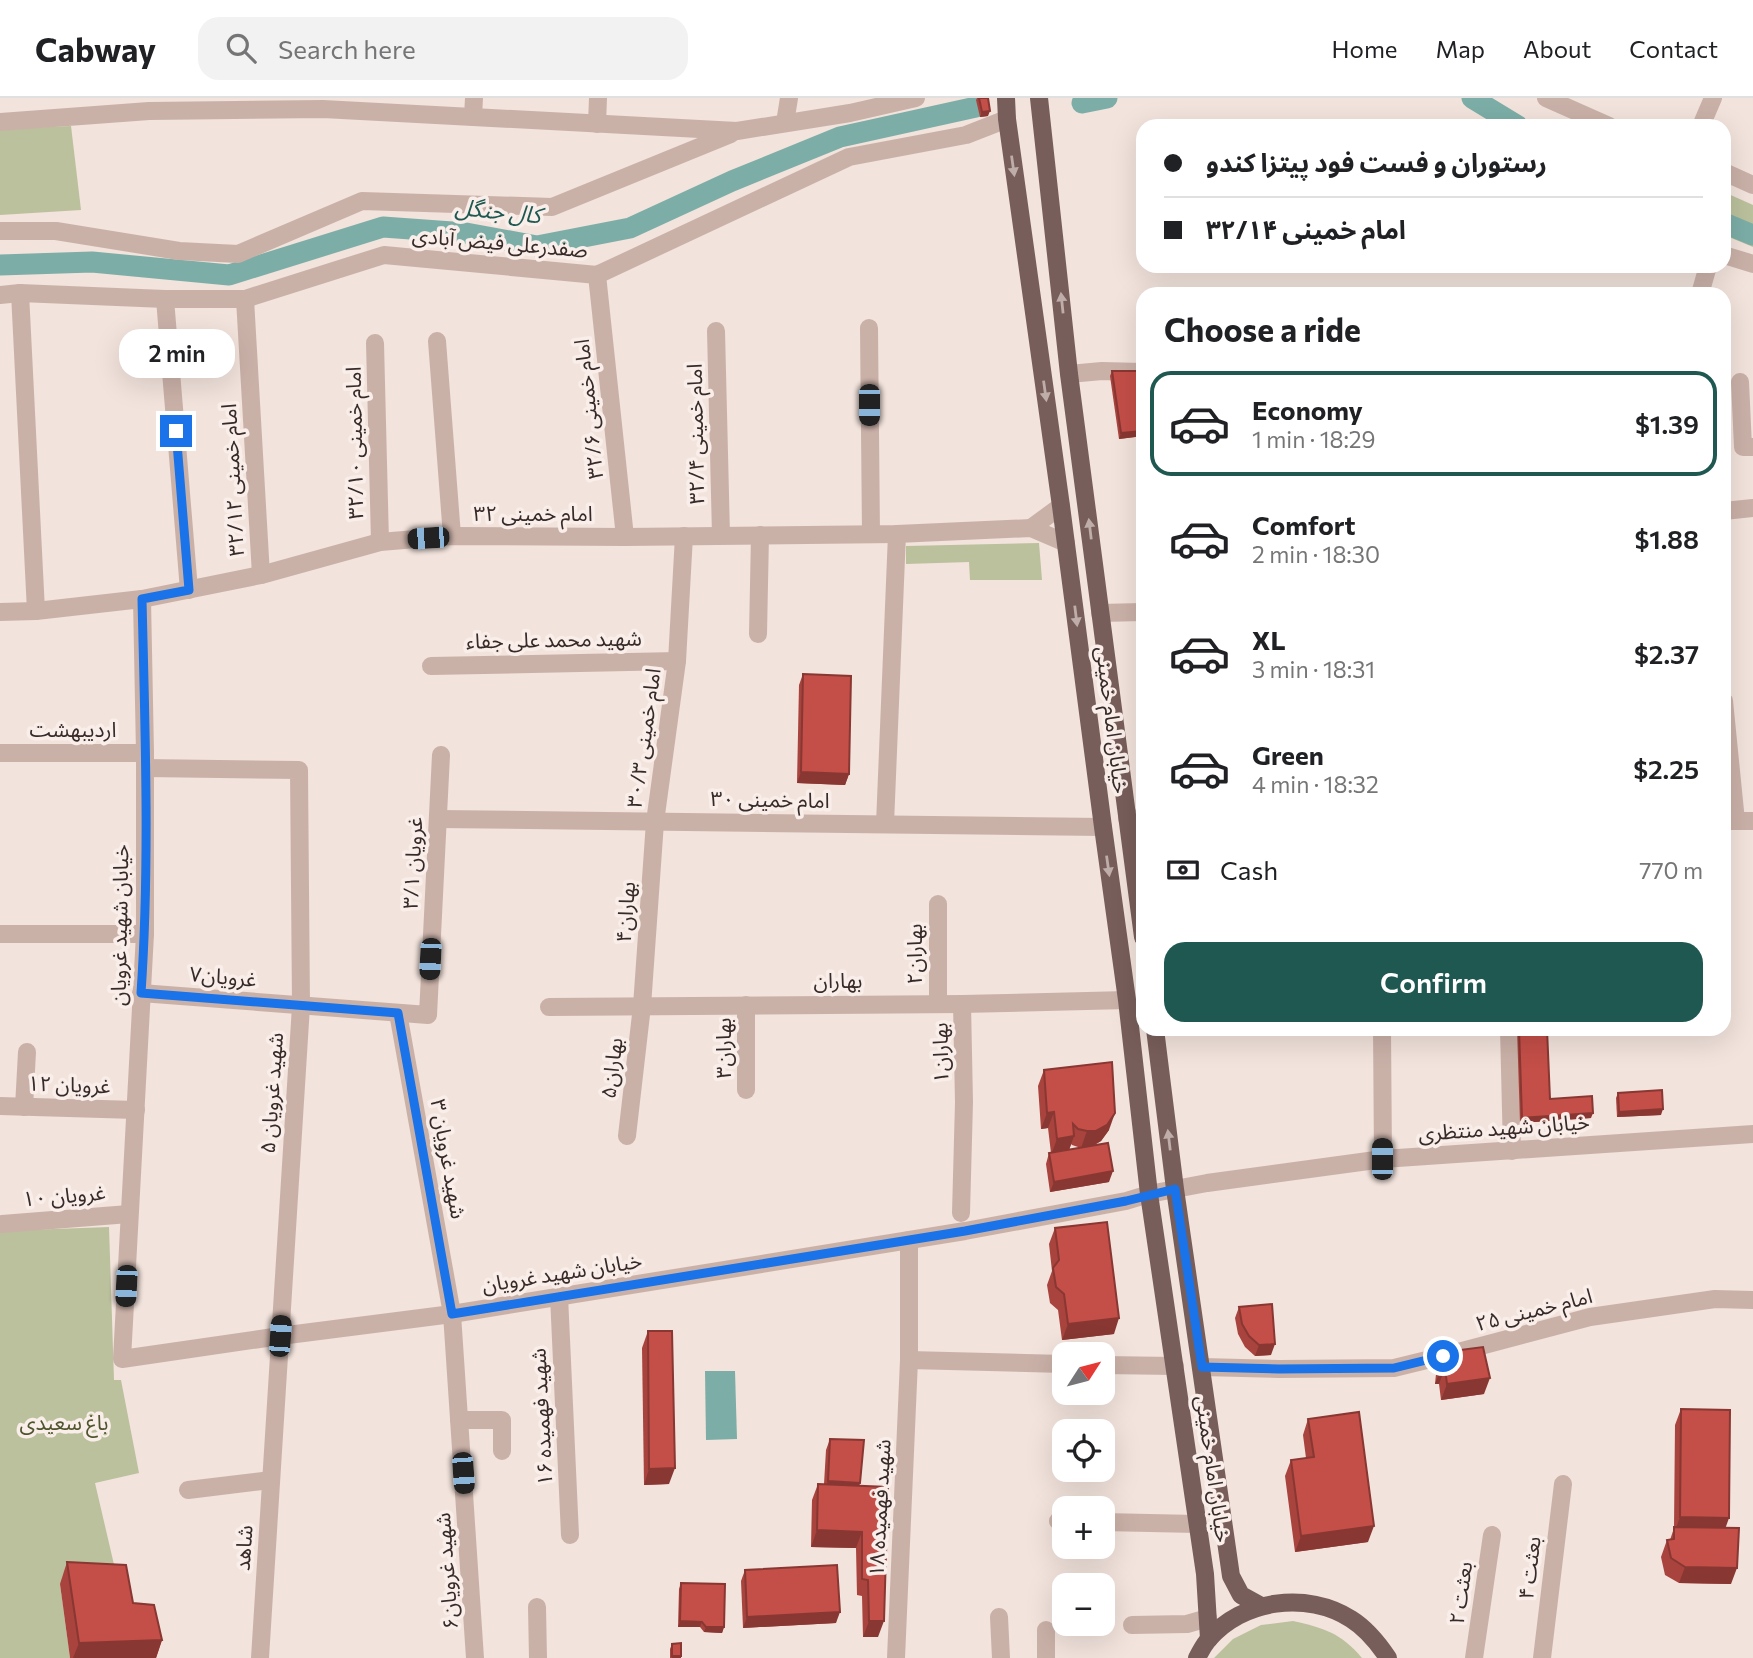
<!DOCTYPE html>
<html lang="en">
<head>
<meta charset="utf-8">
<style>
	body { margin:0; font-family:Commissioner,"Noto Sans Arabic",sans-serif; background:#f2f2f2; color:#202124; height:100vh; display:flex; flex-direction:column; font-size:26px; white-space:nowrap }
	* { box-sizing:border-box; margin:0 }
	p { font-size:23px; color:#757577 }
	.icon { flex:none; width:38px; height:38px; fill:none; stroke:currentColor; stroke-width:2; stroke-linecap:round; stroke-linejoin:round }
	.map { position:relative; flex:1; overflow:hidden }
	.panel { position:absolute; left:1136px; top:189px; width:595px; height:749px; display:flex; flex-direction:column; background:#fff; border-radius:21px; box-shadow:0 7px 28px #0002 }
	.panel>* { flex:none }
	.guide { position:absolute; left:1136px; top:21px; width:595px; height:154px; border-radius:21px; box-shadow:0 7px 28px #0002; display:grid; align-content:center; height:154px; padding:0 28px; background:#fff }
	.needle { width:46px; rotate:54deg }
	.fabs { position:absolute; left:1052px; top:1244px; display:grid; gap:14px }
	.fabs a { display:grid; place-items:center; width:63px; height:63px; border-radius:14px; background:#fff; box-shadow:0 7px 28px #0002; font-size:35px }
	.end { position:absolute; width:32px; height:32px; margin:-16px; border:9px solid #1a73e8; background:#fff; box-shadow:0 0 0 4px #fff }
	.from { border-radius:50% }
	.bubble { position:absolute; height:49px; border-radius:21px; background:#fff; box-shadow:0 7px 28px #0002; font-size:23px; font-weight:600; line-height:49px; text-align:center }
	.car { position:absolute; width:21px; height:42px; margin:-21px -10px; border-radius:9px; box-shadow:0 0 5px 2px #0007; background:linear-gradient(#222 24%,#8ab4d8 0 40%,#222 0 76%,#8ab4d8 0 86%,#222 0) }
	.guide b { display:flex; align-items:center; gap:24px; height:66px; font-size:26px }
	.guide b+b { border-top:2px solid #e0e0e0 }
	.guide i { width:18px; height:18px; background:#202124 }
	ul { padding:0; list-style:none }
	li { display:flex; align-items:center; gap:21px; height:105px; margin:0 14px 10px; padding:0 14px; border:4px solid transparent; border-radius:21px }
	li div { flex:1 }
	li b { display:block; font-size:26px }
	li em { font-style:normal; font-weight:600 }
	li.current { border-color:#1e5850 }
	li>.icon { width:63px; height:63px; stroke-width:1.5 }
	h2 { padding:0 28px; font-size:32px; line-height:84px }
	.pay { display:flex; align-items:center; gap:18px; height:77px; padding:0 28px; font-size:26px }
	.pay p { margin-inline-start:auto }
	.action { display:flex; gap:14px; margin-top:auto; padding:14px 28px }
	.action a { flex:1; height:80px; border-radius:21px; background:#1e5850; color:#fff; font-size:28px; font-weight:600; line-height:80px; text-align:center }
	header { display:flex; align-items:center; gap:42px; box-sizing:border-box; height:98px; padding:0 35px; background:#fff; border-bottom:2px solid #e0e0e0 }
	header strong { font-size:33px }
	nav { display:flex; gap:38px; margin-inline-start:auto; font-size:24px }
	.search { width:490px; height:63px; background:#f2f2f2; display:flex; align-items:center; gap:18px; box-sizing:border-box; padding:0 24px; border-radius:21px; color:#757577; font-size:26px }
	.map>svg:first-child { display:block }
</style>
</head>
<body>
<header>
<strong>Cabway</strong>
<div class="search"><svg class="icon" aria-label="search" viewBox="0 0 24 24"><circle cx="10" cy="10" r="6"/><path d="M15 15l6 6"/></svg>Search here</div>
<nav><a>Home</a><a>Map</a><a>About</a><a>Contact</a></nav>
</header>
<div class="map">
<svg width="1753" height="1560" viewBox="0 0 1753 1560">
	<rect width="100%" height="100%" fill="#f2e3dc"/>
	<g fill="#bbc19c">
		<polygon points="71,28 81,112 0,117 0,31"/>
		<polygon points="1724,94 1753,107 1753,149 1724,137"/>
		<polygon points="1039,445 1042,482 970,482 969,464 906,466 906,448"/>
		<polygon points="109,1129 114,1282 121,1282 139,1375 95,1385 119,1488 60,1486 70,1560 0,1560 0,1133"/>
		<path d="M1293,1523C1324,1530 1341,1535 1362,1560H1214L1233,1541L1261,1527Z"/>
	</g>
	<polygon fill="#7caea7" points="705,1273 735,1273 737,1341 706,1342"/>
	<g fill="none" stroke-linecap="round" stroke-linejoin="round">
		<g stroke="#7caea7" stroke-width="21">
			<polyline points="1472,0 1518,28"/>
			<polyline points="1082,5 1107,0"/>
			<polyline points="1724,125 1753,137"/>
			<polyline points="0,167 92,164 229,177 383,129 466,135 537,148 630,130 732,83 840,39 976,9"/>
		</g>
		<g stroke="#cab1a8" stroke-width="18">
			<polyline points="1546,0 1609,28"/>
			<polyline points="473,19 474,0"/>
			<polyline points="0,24 149,13 323,11 737,33 850,15 916,0"/>
			<polyline points="785,25 789,0"/>
			<polyline points="597,26 598,0"/>
			<polyline points="1701,28 1713,0"/>
			<polyline points="1724,74 1753,87"/>
			<polyline points="0,133 56,133 179,153 238,156 362,103 552,109 731,36"/>
			<polyline points="1724,157 1753,166"/>
			<polyline points="597,177 625,439"/>
			<polyline points="20,195 36,513"/>
			<polyline points="1700,196 1708,168"/>
			<polyline points="0,197 20,195 165,201 245,201 384,157 597,177 849,59 966,37 1007,21"/>
			<polyline points="165,201 189,492"/>
			<polyline points="245,201 261,477"/>
			<polyline points="869,230 871,436"/>
			<polyline points="716,233 721,437"/>
			<polyline points="437,243 452,438"/>
			<polyline points="375,245 380,444"/>
			<polyline points="1069,276 1102,273 1143,274"/>
			<polyline points="1740,284 1743,349 1753,349"/>
			<polyline points="1724,413 1753,410"/>
			<polyline points="1031,430 1061,408"/>
			<polyline points="142,501 145,655 145,836 122,1261 280,1238 452,1216 965,1133 1126,1103 1149,1096 1207,1085 1383,1061 1753,1036"/>
			<polyline points="0,514 36,513 142,501 261,477 380,444 452,438 625,439 897,436 1031,430 1066,445"/>
			<polyline points="1100,515 1143,514"/>
			<polyline points="758,536 760,437"/>
			<polyline points="431,568 677,563"/>
			<polyline points="1724,603 1736,723"/>
			<polyline points="0,655 145,655"/>
			<polyline points="145,670 299,672 301,908 260,1560"/>
			<polyline points="1127,720 1143,721"/>
			<polyline points="438,721 1103,729"/>
			<polyline points="1724,723 1753,723"/>
			<polyline points="885,726 897,436"/>
			<polyline points="938,806 938,906"/>
			<polyline points="0,836 145,836"/>
			<polyline points="141,895 428,917 441,657"/>
			<polyline points="746,907 746,992"/>
			<polyline points="549,909 962,906 1127,902"/>
			<polyline points="398,915 452,1216 475,1560"/>
			<polyline points="1382,931 1383,1061"/>
			<polyline points="1509,931 1512,1053"/>
			<polyline points="0,1008 136,1012"/>
			<polyline points="24,1009 27,954"/>
			<polyline points="627,1038 642,908 655,724 677,563 684,438"/>
			<polyline points="961,1115 964,1004 962,906"/>
			<polyline points="2,1126 129,1116"/>
			<polyline points="559,1198 570,1437"/>
			<polyline points="909,1262 1064,1266"/>
			<polyline points="1102,1267 1175,1268"/>
			<polyline points="1202,1269 1279,1271 1394,1270 1443,1258 1590,1219 1715,1201 1753,1202"/>
			<polyline points="459,1322 502,1322 502,1353"/>
			<polyline points="188,1392 271,1382"/>
			<polyline points="1058,1423 1064,1423"/>
			<polyline points="1102,1424 1197,1426"/>
			<polyline points="537,1509 538,1560"/>
			<polyline points="999,1519 1001,1560"/>
			<polyline points="1132,1527 1187,1526 1208,1520"/>
			<polyline points="896,1560 909,1262 909,1142"/>
			<polyline points="1046,1560 1046,1532"/>
			<polyline points="1474,1560 1492,1437"/>
			<polyline points="1542,1560 1563,1386"/>
		</g>
		<g stroke="#785e5a" stroke-width="18">
			<polyline points="1006,0 1007,21 1061,408 1103,729 1127,902 1149,1096 1205,1476 1209,1541"/>
			<polyline points="1039,0 1069,276 1143,839"/>
			<polyline points="1155,931 1175,1091 1231,1478 1241,1497 1261,1508"/>
			<path d="M1197,1560C1200,1554 1204,1547 1208,1542C1242,1501 1308,1493 1351,1521C1367,1531 1378,1545 1388,1560"/>
		</g>
	</g>
	<g fill="#a9433e" fill-rule="evenodd">
		<polygon points="977,0 988,0 988,18 980,19 976,2"/>
		<polygon points="1112,273 1143,338 1119,341 1110,278"/>
		<polygon points="803,576 849,676 845,687 797,685 799,587"/>
		<polygon points="1517,931 1547,931 1550,1001 1591,1020 1520,1025"/>
		<path d="M1044,972L1109,1032L1101,1043L1093,1048L1109,1084L1050,1094L1046,1066L1049,1055H1051L1048,1030L1041,1031L1038,988ZM1071,1046L1072,1047L1081,1050L1069,1052Z"/>
		<polygon points="1618,995 1661,1017 1617,1019 1616,1000"/>
		<polygon points="1055,1130 1114,1236 1062,1242 1058,1212 1050,1205 1047,1187 1052,1173 1049,1146"/>
		<polygon points="1239,1209 1271,1257 1255,1258 1245,1249 1238,1236 1235,1220"/>
		<polygon points="648,1233 669,1386 644,1387 642,1250"/>
		<polygon points="1442,1260 1484,1296 1441,1302 1439,1286 1435,1286 1436,1276"/>
		<polygon points="1681,1311 1725,1430 1731,1486 1679,1485 1665,1477 1661,1459 1667,1442 1670,1442 1674,1430 1675,1327"/>
		<polygon points="1308,1321 1368,1444 1295,1454 1285,1378 1291,1362 1306,1360 1303,1337"/>
		<polygon points="830,1341 860,1385 859,1388 878,1539 863,1539 862,1498 857,1497 856,1450 811,1449 812,1402 818,1386 824,1386 826,1352"/>
		<polygon points="67,1464 133,1505 162,1542 156,1560 70,1560 60,1486"/>
		<polygon points="745,1472 836,1525 743,1530 741,1483"/>
		<polygon points="681,1485 724,1529 722,1535 704,1534 700,1529 678,1529 679,1491"/>
		<polygon points="672,1546 681,1558 681,1560 670,1560 670,1551"/>
	</g>
	<g fill="#893732">
		<polygon points="990,13 988,18 980,19 982,14"/>
		<polygon points="1143,333 1143,338 1119,341 1121,335"/>
		<polygon points="801,674 849,676 845,687 797,685"/>
		<polygon points="1663,1011 1661,1017 1617,1019 1619,1014"/>
		<polygon points="1054,1014 1048,1030 1041,1031 1047,1015"/>
		<polygon points="1115,1015 1109,1032 1101,1043 1090,1049 1081,1050 1087,1033"/>
		<polygon points="1593,1015 1591,1020 1520,1025 1522,1020"/>
		<polygon points="1074,1038 1068,1055 1051,1057 1057,1041"/>
		<polygon points="1113,1073 1109,1084 1050,1094 1054,1084"/>
		<polygon points="1119,1220 1114,1236 1062,1242 1068,1226"/>
		<polygon points="1275,1246 1271,1257 1255,1258 1259,1247"/>
		<polygon points="1441,1270 1445,1270 1439,1286 1435,1286"/>
		<polygon points="1490,1280 1484,1296 1441,1302 1447,1286"/>
		<polygon points="675,1370 669,1386 644,1387 649,1371"/>
		<polygon points="828,1383 860,1385 856,1396 824,1394"/>
		<polygon points="1680,1419 1729,1420 1723,1437 1674,1436"/>
		<polygon points="1374,1428 1368,1444 1295,1454 1301,1438"/>
		<polygon points="817,1432 862,1434 856,1450 811,1449"/>
		<polygon points="1685,1469 1737,1470 1731,1486 1679,1485"/>
		<polygon points="840,1514 836,1525 743,1530 747,1519"/>
		<polygon points="680,1523 702,1524 700,1529 678,1529"/>
		<polygon points="869,1523 884,1523 878,1539 863,1539"/>
		<polygon points="706,1529 724,1529 722,1535 704,1534"/>
		<polygon points="162,1542 156,1560 73,1560 79,1545"/>
		<rect x="672" y="1558" width="9" height="2"/>
	</g>
	<g fill="#c44e48" stroke="#893732" stroke-width="2">
		<polygon points="979,0 988,0 990,13 982,14"/>
		<polygon points="1112,273 1143,273 1143,333 1121,335"/>
		<polygon points="803,576 851,578 849,676 801,674"/>
		<polygon points="1519,931 1547,931 1550,1001 1592,998 1593,1015 1522,1020"/>
		<polygon points="1112,964 1115,1015 1107,1027 1096,1033 1087,1033 1078,1031 1073,1026 1074,1038 1057,1041 1054,1014 1047,1015 1044,972"/>
		<polygon points="1662,992 1663,1011 1619,1014 1618,995"/>
		<polygon points="1108,1045 1113,1073 1054,1084 1049,1055"/>
		<polygon points="1107,1124 1119,1220 1068,1226 1064,1196 1056,1189 1053,1170 1059,1162 1055,1130"/>
		<polygon points="1272,1206 1275,1246 1259,1247 1249,1238 1242,1226 1239,1209"/>
		<polygon points="648,1233 672,1233 675,1370 649,1371"/>
		<polygon points="1483,1249 1490,1280 1447,1286 1445,1270 1441,1270 1442,1260 1444,1257 1451,1256 1453,1253"/>
		<polygon points="1681,1311 1730,1312 1729,1420 1680,1419"/>
		<polygon points="1359,1314 1374,1428 1301,1438 1291,1362 1314,1359 1308,1321"/>
		<polygon points="830,1341 864,1342 860,1385 828,1383"/>
		<polygon points="818,1386 888,1389 884,1523 869,1523 868,1482 862,1481 862,1434 817,1432"/>
		<polygon points="1674,1429 1739,1430 1737,1470 1685,1469 1671,1460 1667,1442 1674,1441"/>
		<polygon points="67,1464 126,1467 133,1505 154,1507 162,1542 79,1545"/>
		<polygon points="837,1467 840,1514 747,1519 745,1472"/>
		<polygon points="681,1485 725,1486 724,1529 706,1529 702,1524 680,1523"/>
		<polygon points="681,1545 681,1558 672,1558 672,1546"/>
	</g>
	<defs><path id="oneway-solid" d="M-6-.8H1V-3.2L6.5 0L1 3.2V.8H-6Z" transform="scale(1.75)"/></defs>
	<g fill="#bfada9">
		<use href="#oneway-solid" transform="translate(1013 68) rotate(82)"/>
		<use href="#oneway-solid" transform="translate(1062 205) rotate(-96)"/>
		<use href="#oneway-solid" transform="translate(1045 293) rotate(82)"/>
		<use href="#oneway-solid" transform="translate(1090 431) rotate(-97)"/>
		<use href="#oneway-solid" transform="translate(1076 518) rotate(83)"/>
		<use href="#oneway-solid" transform="translate(1108 768) rotate(82)"/>
		<use href="#oneway-solid" transform="translate(1169 1042) rotate(-97)"/>
	</g>
	<g fill="none" stroke-linecap="round" stroke-linejoin="round">
		<path stroke="#1a73e8" stroke-width="9" d="M176,333L189,492L142,501C145,632 150,764 141,895L398,915L452,1216L965,1133L1126,1103L1175,1091L1202,1269L1279,1271L1394,1270L1443,1258"/>
	</g>
	<g text-anchor="middle" stroke-width="7" stroke-linejoin="round" paint-order="stroke">
		<g font-size="21" fill="#372a28" stroke="#f9eee9">
			<text transform="translate(500 145) rotate(5)" y="7">صفدرعلی فیض آبادی</text>
			<text transform="translate(589 311) rotate(-96)" y="7">امام خمینی ۳۲/۶</text>
			<text transform="translate(696 336) rotate(-91)" y="7">امام خمینی ۳۲/۴</text>
			<text transform="translate(355 345) rotate(-91)" y="7">امام خمینی ۳۲/۱۰</text>
			<text transform="translate(233 382) rotate(-93)" y="7">امام خمینی ۳۲/۱۲</text>
			<text x="533" y="423">امام خمینی ۳۲</text>
			<text transform="translate(554 542) rotate(-1)" y="7">شهید محمد علی جفاء</text>
			<text transform="translate(1112 622) rotate(83)" y="7">خیابان امام خمینی</text>
			<text x="73" y="639">اردیبهشت</text>
			<text transform="translate(644 640) rotate(-82)" y="7">امام خمینی ۳۰/۳</text>
			<text transform="translate(770 702) rotate(1)" y="7">امام خمینی ۳۰</text>
			<text transform="translate(413 765) rotate(-87)" y="7">غرویان ۳/۱</text>
			<text transform="translate(626 814) rotate(-86)" y="7">بهاران۴</text>
			<text transform="translate(120 827) rotate(-89)" y="7">خیابان شهید غرویان</text>
			<text transform="translate(915 856) rotate(-90)" y="7">بهاران۲</text>
			<text transform="translate(223 879) rotate(5)" y="7">غرویان۷</text>
			<text x="838" y="890">بهاران</text>
			<text transform="translate(724 950) rotate(-90)" y="7">بهاران۳</text>
			<text transform="translate(941 955) rotate(-91)" y="7">بهاران۱</text>
			<text transform="translate(612 970) rotate(-83)" y="7">بهاران۵</text>
			<text transform="translate(69 987) rotate(2)" y="7">غرویان ۱۲</text>
			<text transform="translate(272 995) rotate(-86)" y="7">شهید غرویان ۵</text>
			<text transform="translate(1504 1030) rotate(-4)" y="7">خیابان شهید منتظری</text>
			<text transform="translate(448 1061) rotate(80)" y="7">شهید غرویان ۳</text>
			<text transform="translate(64 1098) rotate(-5)" y="7">غرویان ۱۰</text>
			<text transform="translate(562 1175) rotate(-9)" y="7">خیابان شهید غرویان</text>
			<text transform="translate(1534 1212) rotate(-14)" y="7">امام خمینی ۲۵</text>
			<text transform="translate(542 1319) rotate(-93)" y="7">شهید فهمیده ۱۶</text>
			<text transform="translate(1213 1371) rotate(82)" y="7">خیابان امام خمینی</text>
			<text transform="translate(880 1410) rotate(-87)" y="7">شهید فهمیده ۱۸</text>
			<text transform="translate(244 1450) rotate(-86)" y="7">شاهد</text>
			<text transform="translate(1530 1470) rotate(-83)" y="7">بعثت ۴</text>
			<text transform="translate(447 1473) rotate(-94)" y="7">شهید غرویان۶</text>
			<text transform="translate(1461 1495) rotate(-82)" y="7">بعثت ۲</text>
		</g>
		<g font-size="21" fill="#4e552c" stroke="#f9eee9">
			<text x="64" y="1332">باغ سعیدی</text>
		</g>
		<g font-size="23" font-style="italic" fill="#1e5850" stroke="#f9eee9">
			<text transform="translate(498 113) rotate(6)" y="8">کال جنگل</text>
		</g>
	</g>
</svg>
<div class="fabs">
<a><svg class="needle" viewBox="-14 -14 28 28"><path d="M0-13l5 13h-10z" fill="#e53935"/><path d="M0 13l5-13h-10z" fill="#757577"/></svg></a>
<a><svg class="icon" aria-label="locate" viewBox="0 0 24 24"><circle cx="12" cy="12" r="6"/><path d="M12 2v4M12 18v4M2 12h4M18 12h4"/></svg></a>
<a>+</a>
<a>−</a>
</div>
<i class="end from" style="left:1443px;top:1258px"></i>
<i class="end" style="left:176px;top:333px"></i>
<div class="bubble" style="left:119px;top:231px;width:116px">2 min</div>
<i class="car" style="left:869px;top:307px;rotate:180deg"></i>
<i class="car" style="left:428px;top:440px;rotate:266deg"></i>
<i class="car" style="left:430px;top:861px;rotate:183deg"></i>
<i class="car" style="left:1382px;top:1061px;rotate:0deg"></i>
<i class="car" style="left:126px;top:1188px;rotate:183deg"></i>
<i class="car" style="left:280px;top:1238px;rotate:4deg"></i>
<i class="car" style="left:463px;top:1375px;rotate:176deg"></i>
<div class="guide">
<b><i class="from"></i>رستوران و فست فود پیتزا کندو</b>
<b><i></i>امام خمینی ۳۲/۱۴</b>
</div>
<section class="panel">
<h2>Choose a ride</h2>
<ul>
<li class="current"><svg class="icon" aria-label="car" viewBox="0 0 24 24"><path d="M5 17H2v-5l4-1 3-4h7l3 4 3 1v5h-3M9 17h6M6 11h13"/><circle cx="7" cy="17" r="2"/><circle cx="17" cy="17" r="2"/></svg><div><b>Economy</b><p>1 min · 18:29</p></div><em>$1.39</em></li>
<li><svg class="icon" aria-label="car" viewBox="0 0 24 24"><path d="M5 17H2v-5l4-1 3-4h7l3 4 3 1v5h-3M9 17h6M6 11h13"/><circle cx="7" cy="17" r="2"/><circle cx="17" cy="17" r="2"/></svg><div><b>Comfort</b><p>2 min · 18:30</p></div><em>$1.88</em></li>
<li><svg class="icon" aria-label="car" viewBox="0 0 24 24"><path d="M5 17H2v-5l4-1 3-4h7l3 4 3 1v5h-3M9 17h6M6 11h13"/><circle cx="7" cy="17" r="2"/><circle cx="17" cy="17" r="2"/></svg><div><b>XL</b><p>3 min · 18:31</p></div><em>$2.37</em></li>
<li><svg class="icon" aria-label="car" viewBox="0 0 24 24"><path d="M5 17H2v-5l4-1 3-4h7l3 4 3 1v5h-3M9 17h6M6 11h13"/><circle cx="7" cy="17" r="2"/><circle cx="17" cy="17" r="2"/></svg><div><b>Green</b><p>4 min · 18:32</p></div><em>$2.25</em></li>
</ul>
<div class="pay"><svg class="icon" aria-label="cash" viewBox="0 0 24 24"><path d="M3 7h18v10H3z"/><circle cx="12" cy="12" r="2"/></svg>Cash<p>770 m</p></div>
<div class="action"><a>Confirm</a></div>
</section>
</div>
</body>
</html>
